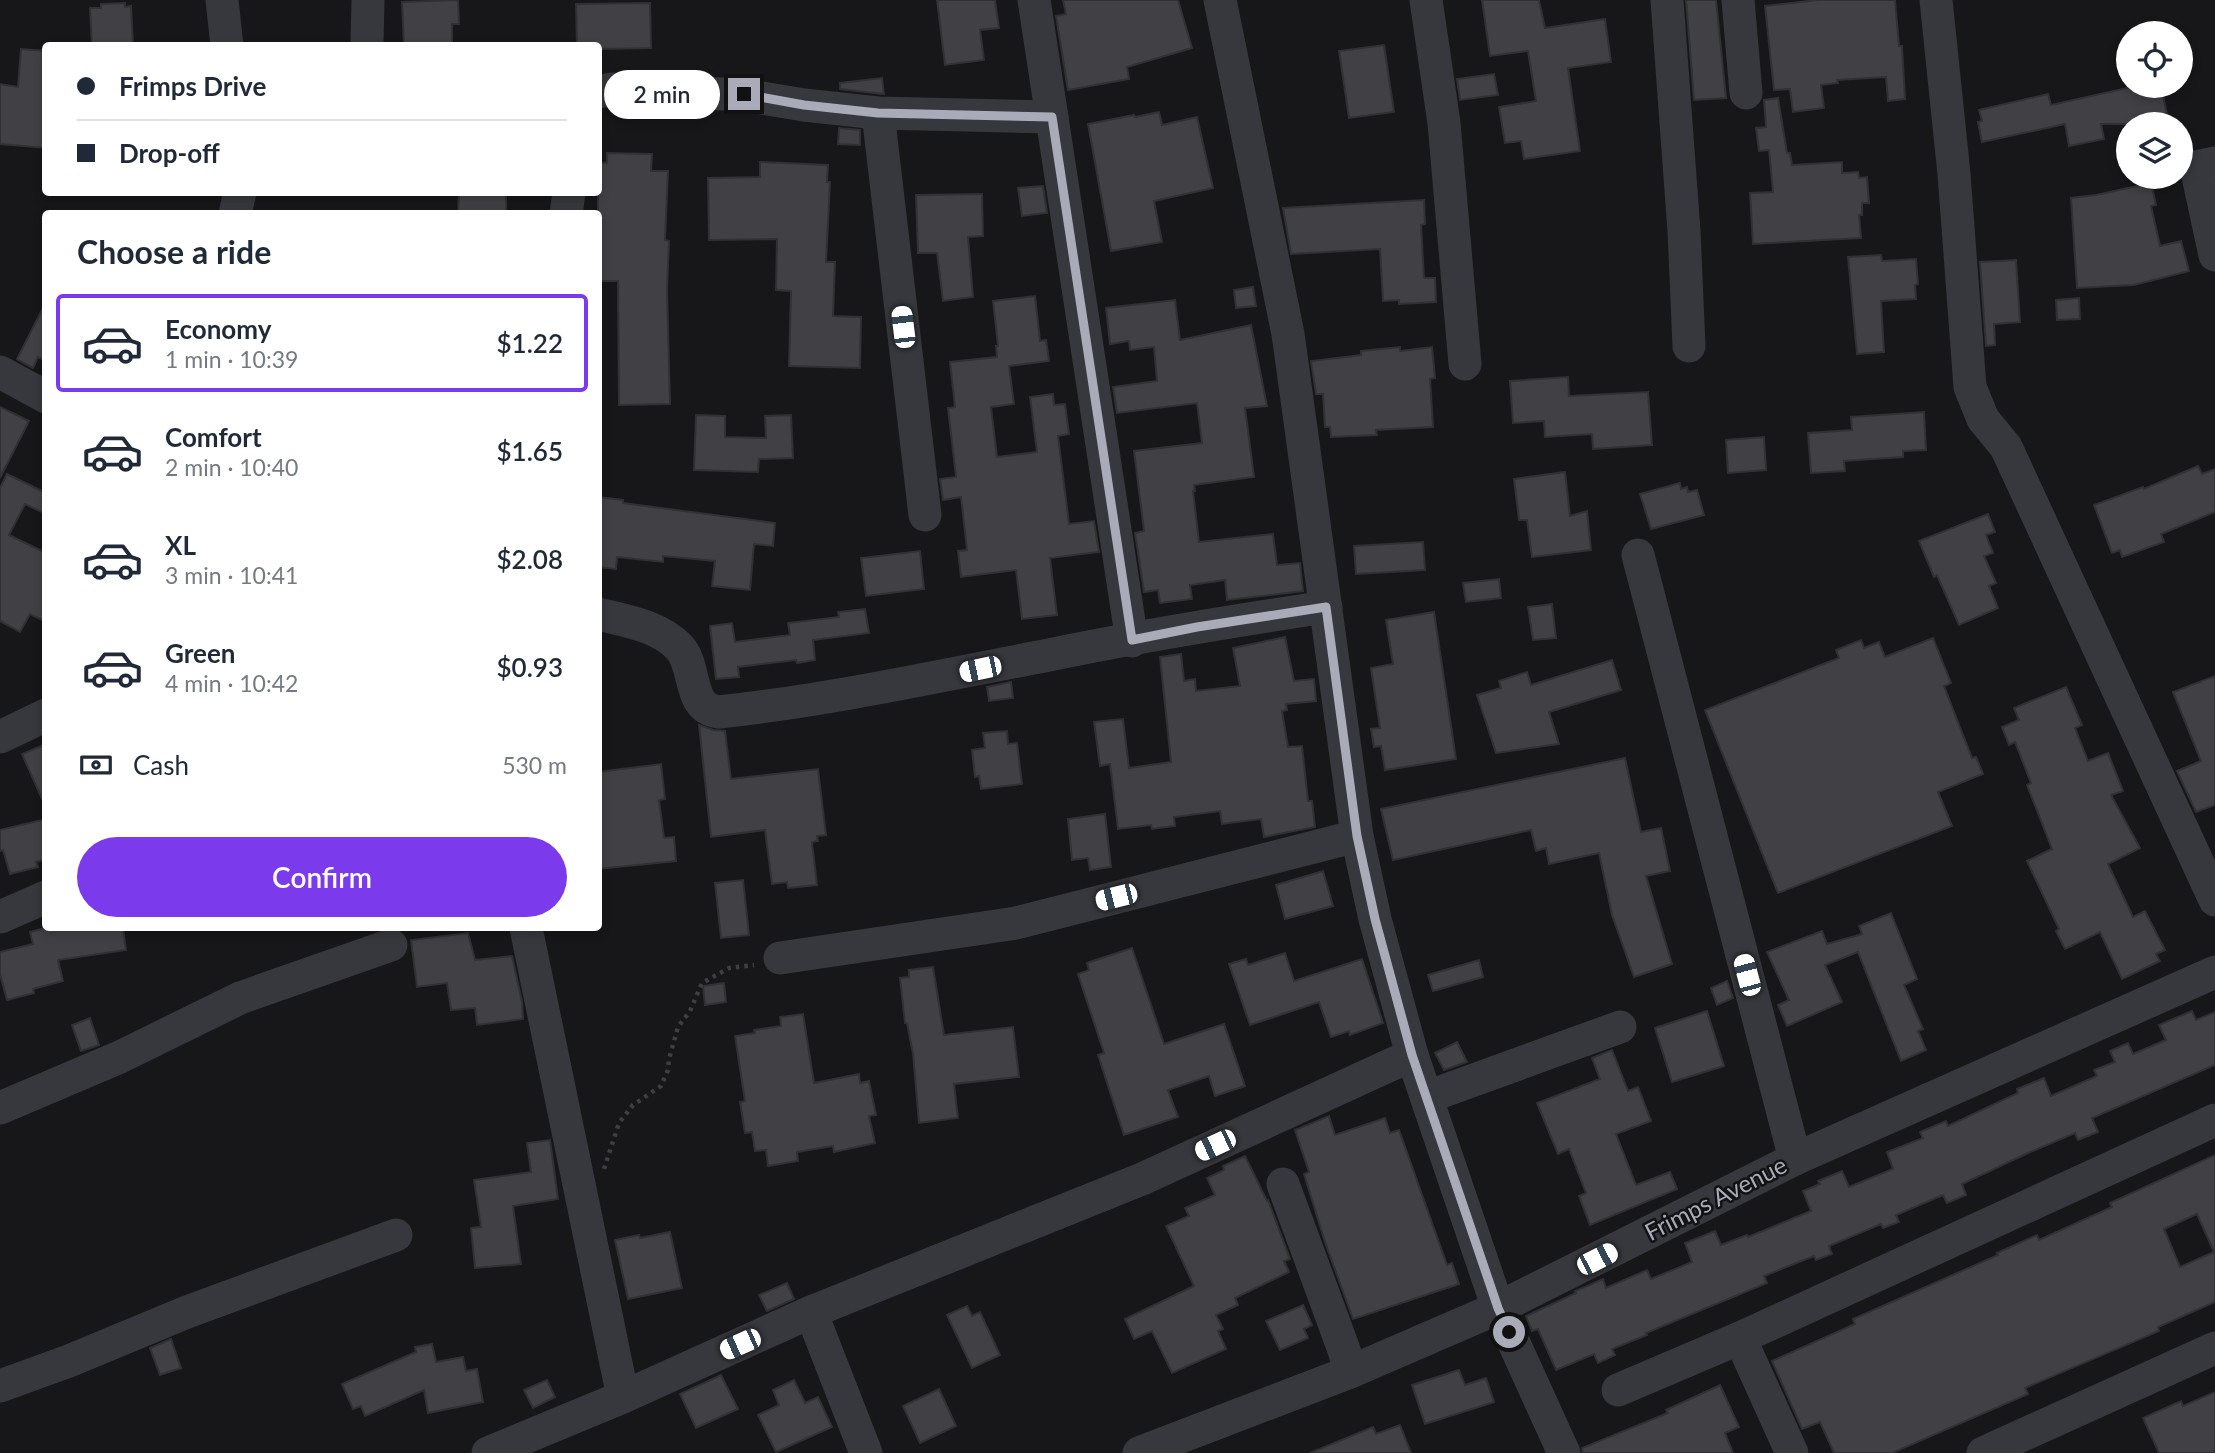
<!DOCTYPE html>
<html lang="en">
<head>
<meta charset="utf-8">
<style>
	body { margin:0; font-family:Lato,sans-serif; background:#f2f2f3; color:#1f2937; height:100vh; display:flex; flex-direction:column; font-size:26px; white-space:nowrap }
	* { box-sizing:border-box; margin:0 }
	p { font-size:23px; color:#747a83 }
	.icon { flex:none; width:38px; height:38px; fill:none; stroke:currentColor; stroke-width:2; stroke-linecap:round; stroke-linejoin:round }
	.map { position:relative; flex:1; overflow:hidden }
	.details { position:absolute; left:42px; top:210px; width:560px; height:721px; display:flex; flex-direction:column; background:#fff; border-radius:7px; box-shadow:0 4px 10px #0003 }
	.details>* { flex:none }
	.guide { position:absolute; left:42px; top:42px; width:560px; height:154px; border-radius:7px; box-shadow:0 4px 10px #0003; display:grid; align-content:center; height:154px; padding:0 35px; background:#fff }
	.buttons { position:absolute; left:2116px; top:21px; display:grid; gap:14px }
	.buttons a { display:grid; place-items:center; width:77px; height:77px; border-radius:50%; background:#fff; box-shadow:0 4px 10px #0003; font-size:35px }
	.end { position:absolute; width:32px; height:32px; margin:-16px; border:9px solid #a9acb8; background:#111; box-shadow:0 0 0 4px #111 }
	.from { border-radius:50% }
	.bubble { position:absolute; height:49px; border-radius:24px; background:#fff; box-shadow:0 4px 10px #0003; font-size:23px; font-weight:600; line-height:49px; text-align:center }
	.car { position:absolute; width:21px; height:42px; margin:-21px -10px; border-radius:9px; box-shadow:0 0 5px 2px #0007; background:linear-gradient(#fff 24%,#345 0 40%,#fff 0 76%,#345 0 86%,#fff 0) }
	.guide b { display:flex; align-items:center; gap:24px; height:66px; font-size:26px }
	.guide b+b { border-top:2px solid #e0e1e3 }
	.guide i { width:18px; height:18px; background:#1f2937 }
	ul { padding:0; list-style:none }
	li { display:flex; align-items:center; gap:21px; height:98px; margin:0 14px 10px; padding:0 21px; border:4px solid transparent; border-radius:7px }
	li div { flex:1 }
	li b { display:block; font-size:26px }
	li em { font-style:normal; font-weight:600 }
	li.current { border-color:#7c3aed }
	li>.icon { width:63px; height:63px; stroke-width:1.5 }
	h2 { padding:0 35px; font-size:32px; line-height:84px }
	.pay { display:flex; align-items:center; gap:18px; height:77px; padding:0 35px; font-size:26px }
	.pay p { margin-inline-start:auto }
	.primary-button { display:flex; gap:14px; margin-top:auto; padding:14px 35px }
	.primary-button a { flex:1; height:80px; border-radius:42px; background:#7c3aed; color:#fff; font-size:28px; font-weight:600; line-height:80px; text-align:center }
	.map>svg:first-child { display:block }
</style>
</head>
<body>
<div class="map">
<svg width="2215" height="1453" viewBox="0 0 2215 1453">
	<rect width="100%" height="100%" fill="#171618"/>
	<g fill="#414145" stroke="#313034" stroke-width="2" fill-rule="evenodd">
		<polygon points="458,0 459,24 452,24 452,46 404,46 402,2"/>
		<polygon points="937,0 995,0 999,28 980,30 984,60 945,65"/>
		<polygon points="1063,0 1178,0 1192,48 1127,67 1129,79 1068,90 1056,16 1066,14"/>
		<polygon points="1482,0 1539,0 1545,28 1605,19 1611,62 1568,68 1580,151 1524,159 1521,141 1505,143 1499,107 1536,101 1528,51 1490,56"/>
		<polygon points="1686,0 1716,0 1726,98 1694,100"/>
		<polygon points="1818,0 1895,0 1899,46 1902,46 1905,99 1888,101 1886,77 1837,80 1838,83 1821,85 1824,108 1793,112 1790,89 1774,90 1765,6"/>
		<polygon points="125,3 125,7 131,6 133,46 92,46 90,8 101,8 101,4"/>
		<polygon points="650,3 651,48 598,49 598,46 577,46 576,4"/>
		<polygon points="1384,45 1394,112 1349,118 1339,51"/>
		<polygon points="21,49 46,51 46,148 0,144 0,84 18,87"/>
		<polygon points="1494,74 1498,95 1460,100 1457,79"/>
		<polygon points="882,78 884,94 840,89 840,83"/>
		<polygon points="2136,86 2161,86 2169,124 2101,124 2104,139 2069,146 2065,124 1982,142 1978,122 1982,121 1979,110 2048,94 2051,105"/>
		<polygon points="1778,98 1787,153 1790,153 1792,165 1842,162 1842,173 1858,172 1859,178 1867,177 1869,203 1862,203 1862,215 1859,215 1861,238 1753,244 1750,193 1773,192 1769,150 1759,151 1756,128 1766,127 1764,100"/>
		<polygon points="1159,112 1162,125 1197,117 1213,188 1154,201 1162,242 1111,251 1088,124 1134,115 1135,117"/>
		<polygon points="839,128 860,130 860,145 838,144"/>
		<polygon points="607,153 652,154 651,171 668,171 665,240 669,241 667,290 670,404 619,405 618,281 598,281 598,162 607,163"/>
		<polygon points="760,162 828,165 827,182 830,182 826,262 835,262 833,316 861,317 860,368 789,366 791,291 776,290 777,239 709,240 708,178 760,177"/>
		<polygon points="2151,183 2156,205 2151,206 2160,246 2181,241 2189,271 2134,285 2077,288 2071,198 2096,195"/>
		<polygon points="1043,186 1047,213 1022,216 1018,188"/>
		<polygon points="459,192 506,192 506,214 458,214"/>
		<polygon points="982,194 983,236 968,237 973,297 943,301 937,253 918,253 916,195"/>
		<polygon points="1424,200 1425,224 1421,225 1424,278 1435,278 1436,302 1399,304 1399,300 1383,301 1380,249 1291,254 1283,208"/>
		<polygon points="1881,255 1882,261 1916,259 1918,284 1915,285 1916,299 1881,301 1884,352 1857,354 1848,257"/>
		<polygon points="2016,260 2020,322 1994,324 1995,345 1986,346 1980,262"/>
		<polygon points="1253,287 1256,306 1236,308 1234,290"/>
		<polygon points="1035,296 1040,341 1046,340 1049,361 1009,366 1014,404 991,407 997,457 1037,452 1030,397 1053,394 1054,405 1065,404 1069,434 1058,436 1069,524 1094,521 1099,552 1050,558 1057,615 1022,619 1016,570 961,577 958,551 967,550 961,497 943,500 940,479 956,477 948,408 955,407 950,362 997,357 996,346 998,346 993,301"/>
		<polygon points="2079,298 2080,319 2057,320 2056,300"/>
		<polygon points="1175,300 1180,340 1251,325 1267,406 1245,408 1254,477 1194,485 1195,491 1193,491 1199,542 1273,534 1277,565 1300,563 1303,591 1227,600 1225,580 1190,585 1192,599 1160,603 1158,590 1144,592 1135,533 1144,531 1134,451 1202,443 1197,403 1117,413 1113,387 1157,381 1154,347 1130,350 1129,341 1110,344 1106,308"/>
		<polygon points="46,302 46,361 38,357 33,368 17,359"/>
		<polygon points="1400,347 1400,351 1432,347 1435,378 1430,379 1433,427 1376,430 1377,435 1331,437 1330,427 1325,427 1323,394 1316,394 1311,361 1361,355 1361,351"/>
		<polygon points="1568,377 1569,396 1648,392 1652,445 1593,449 1592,434 1545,437 1544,421 1513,423 1510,381"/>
		<polygon points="0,407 29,421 0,478"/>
		<polygon points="1924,412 1926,450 1903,451 1903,457 1844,461 1845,471 1811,473 1808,433 1852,430 1851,417"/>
		<polygon points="696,415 725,416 725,437 766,438 765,416 791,415 793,458 759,459 758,472 694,470"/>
		<polygon points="1764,437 1766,470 1728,473 1726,440"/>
		<polygon points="2198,466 2202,474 2215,469 2215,512 2161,534 2164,542 2122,557 2120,550 2112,553 2094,505 2143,487 2144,489"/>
		<polygon points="1565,472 1570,516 1587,511 1591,550 1532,557 1527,520 1519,520 1514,479"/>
		<polygon points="7,474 46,493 46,514 25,504 9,535 46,553 46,622 30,614 20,632 0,621 0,488"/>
		<polygon points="1680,483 1681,489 1687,487 1688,492 1697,490 1704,515 1651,529 1640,494"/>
		<polygon points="598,497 623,500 623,503 775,523 773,546 754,544 750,590 712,586 715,561 663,556 663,562 617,557 616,569 598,567"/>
		<polygon points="1988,514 1995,532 1986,535 1993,553 1984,556 1996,583 1989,586 1998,608 1959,625 1937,575 1934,577 1919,541"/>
		<polygon points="1423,542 1425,570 1356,574 1354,546"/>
		<polygon points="920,551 924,589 866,596 861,558"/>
		<polygon points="1499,579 1501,598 1466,602 1463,583"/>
		<polygon points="1552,604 1556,638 1533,640 1528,607"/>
		<polygon points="865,609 869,633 813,640 815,660 797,663 796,660 738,667 739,677 716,679 710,626 732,623 735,642 790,635 788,623 839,617 838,612"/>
		<polygon points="1434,612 1456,759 1385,770 1381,746 1374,747 1371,729 1380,728 1371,668 1393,664 1386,620"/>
		<polygon points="1285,637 1294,681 1314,679 1316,701 1286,704 1287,710 1282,711 1288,747 1302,746 1308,801 1312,801 1315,827 1264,837 1261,819 1222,824 1220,811 1174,817 1175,826 1152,829 1151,825 1118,829 1110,764 1100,766 1094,722 1123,719 1129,768 1171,762 1160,657 1181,654 1184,681 1195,679 1196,691 1240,686 1233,648"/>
		<polygon points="1933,638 1951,683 1944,686 1972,758 1976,757 1983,774 1938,792 1952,826 1778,893 1705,710 1839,658 1836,650 1861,640 1864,648 1879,642 1885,657"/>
		<polygon points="1612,660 1621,690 1549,712 1559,744 1496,753 1477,695 1501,688 1499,681 1527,672 1531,685"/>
		<polygon points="2215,676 2215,805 2196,812 2177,771 2201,761 2173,692"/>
		<polygon points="1011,682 1013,698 989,701 987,687"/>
		<polygon points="2066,687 2082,725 2075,728 2088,761 2108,753 2123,791 2111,795 2140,848 2108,864 2133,917 2145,911 2165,950 2156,954 2160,961 2122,979 2100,932 2065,949 2056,931 2059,929 2027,861 2052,849 2027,785 2031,783 2015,742 2009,745 2002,727 2019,720 2014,708"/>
		<polygon points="699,725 713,730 725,731 731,779 818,769 826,835 817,836 818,841 812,842 817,885 788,888 787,882 772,884 765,830 711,837"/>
		<polygon points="1007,731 1008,744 1017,743 1022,784 981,789 979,776 975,777 972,750 985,748 983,733"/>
		<polygon points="46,744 46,808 22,754"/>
		<polygon points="1625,758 1641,832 1661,828 1670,871 1646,876 1672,964 1634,977 1612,915 1599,853 1549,864 1546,848 1536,851 1531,830 1393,860 1381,809"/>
		<polygon points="661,764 665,799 659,800 664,838 674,837 676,861 598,869 598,772"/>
		<polygon points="1105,814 1111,867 1090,870 1088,858 1072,860 1068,819"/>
		<polygon points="46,819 46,859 36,862 38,867 10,874 3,850 0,851 0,830"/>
		<polygon points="1323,871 1333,906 1285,919 1276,885"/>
		<polygon points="743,880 749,935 721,938 715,883"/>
		<polygon points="1891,913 1917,979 1904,985 1923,1029 1918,1031 1926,1050 1901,1061 1858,952 1825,965 1842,1002 1787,1026 1778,1005 1789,1000 1767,952 1822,931 1827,944 1862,934 1859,926"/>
		<polygon points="45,928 123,928 126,950 58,960 63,981 33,989 34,993 7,1000 0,974 0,952 33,944 30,932"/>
		<polygon points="468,933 475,960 512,956 522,1002 523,1019 477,1025 475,1008 451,1010 447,983 417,987 411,940"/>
		<polygon points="1132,948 1164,1044 1224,1024 1245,1086 1215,1096 1209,1076 1168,1090 1178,1117 1124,1135 1098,1055 1104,1053 1078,974 1089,970 1087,963"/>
		<polygon points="1285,953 1294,981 1362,959 1383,1023 1350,1035 1349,1031 1331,1037 1319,1002 1250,1025 1229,964 1246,959 1248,965"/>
		<polygon points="1479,960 1483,977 1433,991 1428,975"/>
		<polygon points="933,967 944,1035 1013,1027 1019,1077 954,1084 958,1118 919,1123 913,1054 907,1023 905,1023 900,978 909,977 909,970"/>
		<polygon points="1727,981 1733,998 1717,1005 1711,988"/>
		<polygon points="724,983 726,1002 705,1005 703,986"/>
		<polygon points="1707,1011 1724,1066 1672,1082 1655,1028"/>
		<polygon points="2192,1011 2196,1020 2215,1012 2215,1065 2092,1118 2098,1132 2078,1140 2075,1133 2028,1153 1962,1184 1966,1195 1947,1203 1943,1195 1896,1215 1899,1222 1883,1228 1881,1224 1829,1246 1832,1254 1816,1260 1814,1256 1764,1276 1767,1283 1646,1333 1647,1335 1612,1349 1615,1355 1598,1363 1594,1354 1556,1370 1538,1329 1532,1331 1526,1316 1576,1293 1575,1291 1578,1290 1603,1279 1606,1288 1647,1270 1651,1279 1692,1262 1685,1243 1715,1231 1721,1245 1747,1235 1748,1237 1811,1211 1803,1191 1820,1184 1818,1181 1842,1171 1849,1187 1893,1169 1887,1152 1923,1138 1920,1132 1946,1121 1948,1126 2018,1093 2017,1089 2044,1078 2051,1096 2097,1076 2094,1070 2115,1062 2110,1051 2128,1043 2133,1054 2166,1040 2159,1025"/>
		<polygon points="803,1014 814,1083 859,1074 860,1083 869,1081 876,1115 869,1116 875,1143 834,1152 833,1146 797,1152 798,1161 768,1166 766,1150 755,1151 752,1132 745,1133 740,1102 745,1101 735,1036 755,1033 754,1030 781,1026 780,1017"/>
		<polygon points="90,1018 99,1045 81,1051 72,1025"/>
		<polygon points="1457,1042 1467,1062 1444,1070 1435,1053"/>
		<polygon points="1612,1050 1628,1091 1638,1087 1651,1121 1616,1134 1636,1185 1670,1172 1677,1189 1590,1225 1579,1196 1586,1193 1569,1149 1558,1154 1537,1103 1600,1079 1592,1058"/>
		<polygon points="1329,1116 1335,1135 1385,1118 1390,1133 1399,1130 1447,1265 1452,1263 1459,1284 1353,1319 1325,1242 1304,1174 1309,1172 1295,1130"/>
		<polygon points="550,1140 558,1199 513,1206 521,1264 475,1268 471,1228 481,1227 474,1180 531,1172 527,1143"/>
		<path d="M2215,1155V1302L2158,1327L2159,1331L2025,1388L2028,1394L1892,1453H1834L1820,1422L1802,1429L1772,1361L1855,1324L1853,1319L1998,1255L1997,1253L2037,1235L2039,1240L2112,1207L2110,1203ZM2197,1214L2214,1252L2180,1267L2164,1229Z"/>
		<polygon points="1245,1156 1267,1201 1268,1200 1290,1259 1284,1261 1289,1272 1235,1298 1238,1305 1216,1315 1223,1329 1218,1331 1226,1349 1172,1373 1152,1331 1134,1339 1125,1319 1194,1286 1166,1226 1189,1216 1185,1208 1215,1195 1207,1178 1224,1170 1223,1166"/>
		<polygon points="670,1232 682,1288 628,1299 615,1240 639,1235 640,1238"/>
		<polygon points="787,1283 794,1299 767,1311 759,1295"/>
		<polygon points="1303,1305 1312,1325 1304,1329 1308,1338 1280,1350 1266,1321"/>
		<polygon points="967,1306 972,1316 980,1312 1000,1355 972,1368 947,1315"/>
		<polygon points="171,1339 181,1368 160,1375 150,1348"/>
		<polygon points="432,1344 436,1362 463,1357 466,1371 477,1369 483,1402 428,1413 424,1390 365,1416 361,1406 353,1409 342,1384 416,1352 415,1347"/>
		<polygon points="1459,1370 1465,1385 1486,1378 1494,1402 1425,1424 1412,1385"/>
		<polygon points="721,1375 738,1409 696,1428 680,1394"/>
		<polygon points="547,1380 555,1397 533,1408 524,1390"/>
		<polygon points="794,1380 805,1403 818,1397 832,1427 776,1452 758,1415 779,1405 773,1390"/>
		<polygon points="1720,1385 1739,1427 1725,1433 1733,1453 1583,1453 1582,1448 1668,1413 1666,1410"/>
		<polygon points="939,1389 956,1426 920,1443 903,1406"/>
		<polygon points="2215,1392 2215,1453 2159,1453 2143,1418 2181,1401 2183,1406"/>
		<polygon points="1400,1425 1411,1453 1310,1453 1373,1427 1376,1434"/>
	</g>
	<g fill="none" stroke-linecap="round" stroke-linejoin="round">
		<polyline stroke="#3d3f44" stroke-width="4.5" stroke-dasharray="3.5 5" stroke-linecap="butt" points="604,1169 619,1123 633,1105 661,1086 668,1070 669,1059 678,1027 690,1011 702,983 729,968 754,965"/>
		<g stroke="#37383d" stroke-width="33">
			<polyline points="222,0 227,46"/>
			<polyline points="1034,0 1132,641"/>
			<polyline points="1220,0 1288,334 1357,836 1375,919 1412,1055 1498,1308 1564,1453"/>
			<polyline points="1426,0 1444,123 1465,364"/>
			<polyline points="1667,0 1684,231 1689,346"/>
			<polyline points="1738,0 1746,93"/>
			<polyline points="1936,0 1954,174 1970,387 1983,419 2006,447 2215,900"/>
			<polyline points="367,43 368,0"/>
			<polyline points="598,92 612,89 744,95 804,105 878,113 1052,117"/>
			<polyline points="878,113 925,515"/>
			<polyline points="2215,163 2196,167 2215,255"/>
			<polyline points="235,214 240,192"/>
			<polyline points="566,214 569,192"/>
			<polyline points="0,372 46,397"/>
			<polyline points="1638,555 1795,1159"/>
			<path d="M598,614C626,621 659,626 679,647C698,667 686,708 719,712C830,700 939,676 1049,655C1141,636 1233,621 1326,607"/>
			<polyline points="0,737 46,715"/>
			<polyline points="0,917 46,897"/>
			<polyline points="526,928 623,1397"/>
			<polyline points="780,958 1016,923 1357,836"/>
			<polyline points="1427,1097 1620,1027"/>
			<polyline points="0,1108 120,1057 240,998 391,945"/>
			<polyline points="1283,1184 1344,1350 1350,1372"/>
			<polyline points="811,1312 866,1453"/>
			<polyline points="1740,1338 1792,1453"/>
			<polyline points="0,1386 69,1361 187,1312 396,1235"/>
			<polyline points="1618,1390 1740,1338 2215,1120"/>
			<polyline points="488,1453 623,1397 811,1312 1142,1179 1412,1055"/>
			<polyline points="1139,1453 1350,1372 1498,1308 1795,1159 2215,972"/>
			<polyline points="1983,1453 2215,1348"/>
		</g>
	</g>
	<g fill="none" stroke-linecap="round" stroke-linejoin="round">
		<polyline stroke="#a9acb8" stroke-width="9" points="744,94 804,105 878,113 1052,117 1132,640 1197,627 1326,607 1357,836 1375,919 1412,1055 1498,1308 1509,1332"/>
	</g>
	<g text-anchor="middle" stroke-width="5" stroke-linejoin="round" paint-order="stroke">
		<g font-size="24" fill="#a9acb8" stroke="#121113">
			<text transform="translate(1716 1199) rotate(-27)" y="8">Frimps Avenue</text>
		</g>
	</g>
</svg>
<div class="buttons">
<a><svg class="icon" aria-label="locate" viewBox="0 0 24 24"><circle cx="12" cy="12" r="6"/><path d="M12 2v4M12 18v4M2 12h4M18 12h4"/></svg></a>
<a><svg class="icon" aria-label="layers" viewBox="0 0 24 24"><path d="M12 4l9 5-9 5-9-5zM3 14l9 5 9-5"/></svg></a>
</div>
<i class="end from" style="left:1509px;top:1332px"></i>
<i class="end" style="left:744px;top:94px"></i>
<div class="bubble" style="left:604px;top:70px;width:116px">2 min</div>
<i class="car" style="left:903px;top:327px;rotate:353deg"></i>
<i class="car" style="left:980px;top:669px;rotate:258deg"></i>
<i class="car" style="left:1116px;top:897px;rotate:256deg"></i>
<i class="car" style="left:1747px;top:975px;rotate:345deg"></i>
<i class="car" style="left:1215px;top:1145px;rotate:245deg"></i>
<i class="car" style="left:1597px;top:1259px;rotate:63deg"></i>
<i class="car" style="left:740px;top:1344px;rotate:246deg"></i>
<div class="guide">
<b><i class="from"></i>Frimps Drive</b>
<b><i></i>Drop-off</b>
</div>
<section class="details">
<h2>Choose a ride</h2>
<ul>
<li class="current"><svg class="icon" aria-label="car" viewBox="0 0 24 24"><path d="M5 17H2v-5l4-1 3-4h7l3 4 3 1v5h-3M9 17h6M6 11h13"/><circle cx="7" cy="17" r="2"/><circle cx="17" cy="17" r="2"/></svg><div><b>Economy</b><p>1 min · 10:39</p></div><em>$1.22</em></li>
<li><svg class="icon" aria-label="car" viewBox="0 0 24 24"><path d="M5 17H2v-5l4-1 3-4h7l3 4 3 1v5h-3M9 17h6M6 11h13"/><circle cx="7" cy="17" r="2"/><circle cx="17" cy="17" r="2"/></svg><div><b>Comfort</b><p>2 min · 10:40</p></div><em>$1.65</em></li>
<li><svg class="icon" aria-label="car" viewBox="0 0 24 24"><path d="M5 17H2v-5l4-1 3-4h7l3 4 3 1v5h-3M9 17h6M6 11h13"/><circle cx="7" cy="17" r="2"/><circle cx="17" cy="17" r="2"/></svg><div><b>XL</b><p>3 min · 10:41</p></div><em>$2.08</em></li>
<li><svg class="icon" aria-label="car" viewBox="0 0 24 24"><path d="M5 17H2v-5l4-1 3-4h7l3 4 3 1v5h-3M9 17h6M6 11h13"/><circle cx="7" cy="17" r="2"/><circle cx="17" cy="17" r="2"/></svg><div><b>Green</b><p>4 min · 10:42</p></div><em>$0.93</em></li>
</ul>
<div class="pay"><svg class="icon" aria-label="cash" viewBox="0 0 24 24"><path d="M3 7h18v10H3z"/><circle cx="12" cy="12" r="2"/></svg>Cash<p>530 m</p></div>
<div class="primary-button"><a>Confirm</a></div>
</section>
</div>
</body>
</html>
